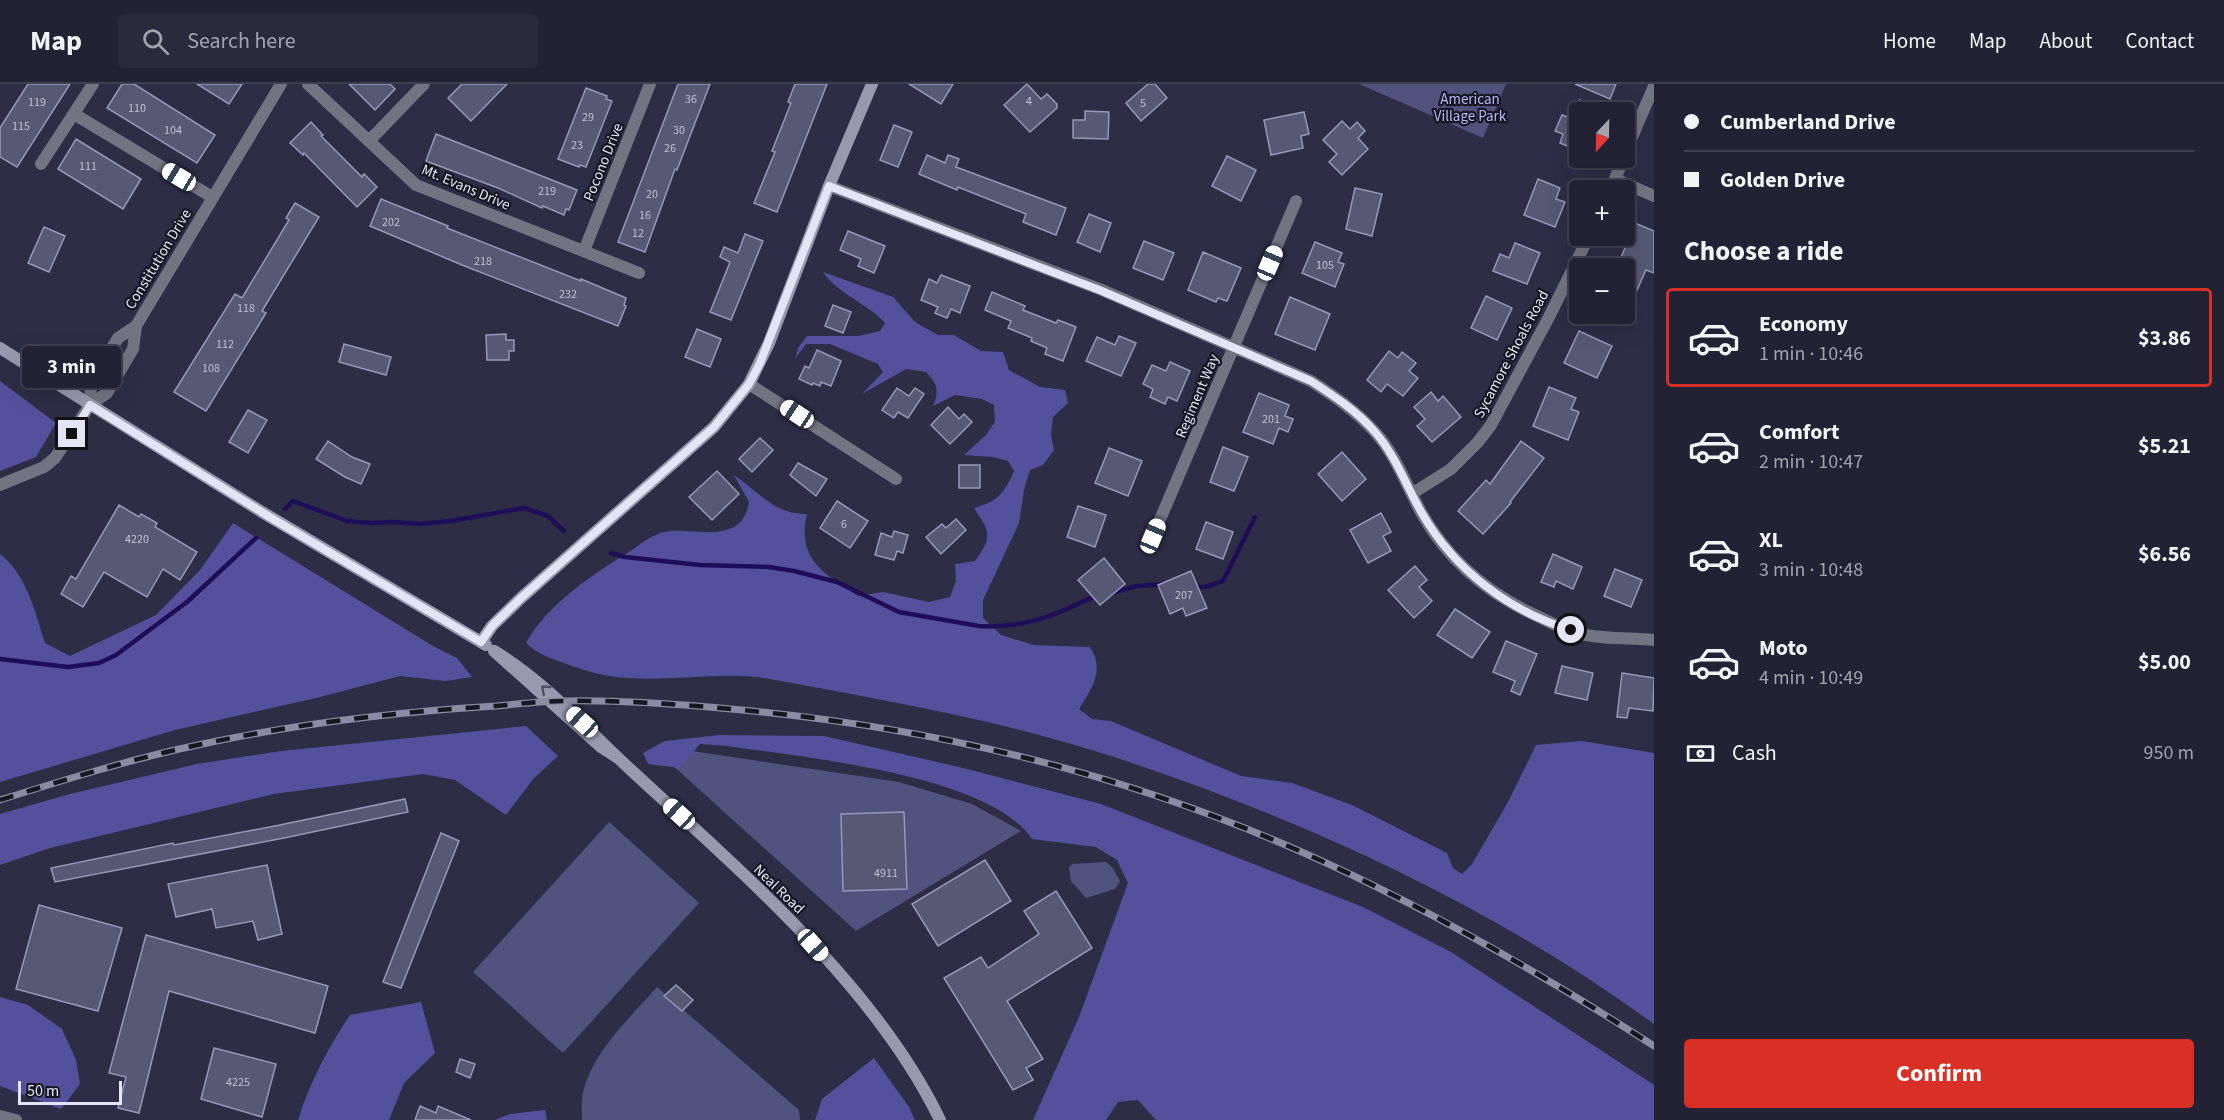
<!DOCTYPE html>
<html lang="en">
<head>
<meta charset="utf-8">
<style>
	body { margin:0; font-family:"Source Sans 3",sans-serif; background:#2a2a3c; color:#f1f3f6; height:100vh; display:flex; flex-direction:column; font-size:22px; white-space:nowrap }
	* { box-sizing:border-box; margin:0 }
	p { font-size:20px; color:#a2a4ac }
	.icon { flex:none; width:33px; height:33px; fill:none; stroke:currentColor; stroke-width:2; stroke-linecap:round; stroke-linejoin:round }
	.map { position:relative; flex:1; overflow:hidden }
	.panel { display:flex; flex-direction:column; background:#222234; width:570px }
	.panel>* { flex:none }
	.guide { display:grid; align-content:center; height:132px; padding:0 30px; background:#222234 }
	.needle { width:39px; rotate:202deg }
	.controls { position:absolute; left:1569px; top:18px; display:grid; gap:12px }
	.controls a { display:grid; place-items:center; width:66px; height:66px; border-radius:6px; background:#222234; box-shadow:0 6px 24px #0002,0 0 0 2px #3f3f4f; font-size:30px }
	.scale { position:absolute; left:18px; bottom:15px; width:104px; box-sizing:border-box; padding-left:6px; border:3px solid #e3e4f5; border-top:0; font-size:16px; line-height:21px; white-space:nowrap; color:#e3e4f5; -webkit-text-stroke:4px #171722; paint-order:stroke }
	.end { position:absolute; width:27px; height:27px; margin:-14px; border:8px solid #e3e4f5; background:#111; box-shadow:0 0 0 3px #111 }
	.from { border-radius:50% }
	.bubble { position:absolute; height:42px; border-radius:6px; background:#222234; box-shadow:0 6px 24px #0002,0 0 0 2px #3f3f4f; font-size:20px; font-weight:700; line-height:42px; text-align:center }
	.car { position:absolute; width:18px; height:36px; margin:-18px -9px; border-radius:8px; box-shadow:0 0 4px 2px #0007; background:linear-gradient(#fff 24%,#345 0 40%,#fff 0 76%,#345 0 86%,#fff 0) }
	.guide b { display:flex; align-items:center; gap:21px; height:57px; font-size:22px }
	.guide b+b { border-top:2px solid #3f3f4f }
	.guide i { width:15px; height:15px; background:#f1f3f6 }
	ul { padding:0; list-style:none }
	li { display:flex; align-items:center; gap:18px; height:99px; margin:0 12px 9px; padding:0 18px; border:3px solid transparent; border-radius:6px }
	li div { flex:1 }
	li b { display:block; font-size:22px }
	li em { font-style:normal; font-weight:700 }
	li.selected { border-color:#d93025 }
	li>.icon { width:54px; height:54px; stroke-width:1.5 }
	h2 { padding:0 30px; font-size:27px; line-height:72px }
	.pay { display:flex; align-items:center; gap:15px; height:66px; padding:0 30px; font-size:22px }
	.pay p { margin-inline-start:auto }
	.cta { display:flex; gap:12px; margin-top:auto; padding:12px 30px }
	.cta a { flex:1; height:69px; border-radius:6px; background:#d93025; color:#fff; font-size:24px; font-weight:700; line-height:69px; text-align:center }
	header { display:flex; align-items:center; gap:36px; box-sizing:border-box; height:84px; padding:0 30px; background:#222234; border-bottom:2px solid #3f3f4f }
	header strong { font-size:28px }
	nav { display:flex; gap:33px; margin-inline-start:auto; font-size:21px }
	.search { width:420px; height:54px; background:#2a2a3c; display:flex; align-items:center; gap:15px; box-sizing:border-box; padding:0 21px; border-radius:6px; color:#a2a4ac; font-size:22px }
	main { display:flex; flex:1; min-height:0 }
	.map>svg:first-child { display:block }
</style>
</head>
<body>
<header>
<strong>Map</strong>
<div class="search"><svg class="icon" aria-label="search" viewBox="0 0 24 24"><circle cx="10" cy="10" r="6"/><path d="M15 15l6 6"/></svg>Search here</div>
<nav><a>Home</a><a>Map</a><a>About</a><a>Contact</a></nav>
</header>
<main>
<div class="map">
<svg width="1654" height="1036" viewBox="0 0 1654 1036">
	<rect width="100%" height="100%" fill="#2d2d46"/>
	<g fill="#52527f">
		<polygon points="1359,0 1506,0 1483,54"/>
		<polygon points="678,665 899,698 972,720 1021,747 856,847 670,679"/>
		<polygon points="609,738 699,819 563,969 473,888"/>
		<polygon points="1106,778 1112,783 1120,797 1115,805 1086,814 1071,797 1069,784 1072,780"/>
		<path d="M657,903L799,1026L800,1036H582C582,1026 581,1014 584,1004C596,964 631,933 657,903Z"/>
	</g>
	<g fill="#54509c">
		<path d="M823,188L893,213L915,238L938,251H954L981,267L1003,268L1009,286L1040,303L1065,306L1068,319L1053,333L1051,350L1054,366L1043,381L1030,386L1024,406L1019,439L983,516V534L1001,551L1034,561L1090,563C1105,586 1092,604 1079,625L1092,635L1111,637L1241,692L1292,699L1352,721L1447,769L1453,784L1462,790L1472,780L1508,718L1536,661L1582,657L1654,669V940C1491,821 1303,735 1111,672C1007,638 899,619 792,599C780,597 768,594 756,593C714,589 671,597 628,594C606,593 585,587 564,579C550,574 537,570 526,559C547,520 595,489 632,466C640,460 650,453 660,449C683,442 710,454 732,444C743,439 747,429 749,418L734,391C760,408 772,430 807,430C796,476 825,490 858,512L883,508L929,518L950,513L956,497L955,480L975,477C993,452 990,448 974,424C998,417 1004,410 1014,387L1008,377L993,373L964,371L986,351L995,338L994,321L982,315L955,311L933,322C940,306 937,300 926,288L906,285L862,310L883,288L878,280L830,260H806L795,275L798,264L807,252H858L880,247L885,239C867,219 838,210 823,188Z"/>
		<polygon points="0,297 56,339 36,373 0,387"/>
		<path d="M233,439L433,562L457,574L472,593L446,597L400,592L316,614L175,646L0,698V470C27,491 35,528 45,559L70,572L156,531L200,486Z"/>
		<polygon points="526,642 558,672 534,694 506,731 455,696 423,690 274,710 50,764 0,781 0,730 70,710 197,680 281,667"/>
		<path d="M720,651L824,652L959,683L1101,720L1363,823L1451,868L1654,1001V1036H1156L1138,1016L1118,1018L1106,1036H1033L1079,933L1128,799L1117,776L1096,763L1032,755C990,691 802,673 727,662L700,660L680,684L648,680L643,669L665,657Z"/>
		<polygon points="0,913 28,921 62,945 76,976 80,1000 61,1025 0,1002"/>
		<path d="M421,918L435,969L404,999L389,1036H298C310,998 328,964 350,931Z"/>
		<polygon points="874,974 909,1023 915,1036 815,1036 822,1015"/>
		<polygon points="545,1026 547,1036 495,1036 510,1030"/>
	</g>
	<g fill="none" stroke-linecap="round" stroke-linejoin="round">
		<g stroke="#1e0e57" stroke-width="4.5">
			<polyline points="285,425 293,417 347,437 372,439 393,438 420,440 450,437 524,424 548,432 564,447"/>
			<path d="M611,469L625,473L700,481L769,483L794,487L837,498L899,528L979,542C1006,544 1037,538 1062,527C1074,522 1085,516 1097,512"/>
			<polyline points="1193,503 1205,503 1223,497 1255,433"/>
			<polyline points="1111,509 1137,502 1164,500"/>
			<polyline points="0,575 68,583 99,579 116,571 187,518 256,454"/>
		</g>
	</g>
	<g fill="#575873" stroke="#9698b7" stroke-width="1.5">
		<polygon points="28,0 70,0 17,83 0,73 0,44"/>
		<polygon points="122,0 134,0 215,51 197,79 107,24"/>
		<polygon points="197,0 242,0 229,20"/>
		<polygon points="349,0 390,0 395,5 375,26"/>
		<polygon points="462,0 507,0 471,37 448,14"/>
		<polygon points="678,0 710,0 677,86 675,85 645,168 618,158"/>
		<polygon points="795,0 827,0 777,128 754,119 775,68 772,67 791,19 788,18"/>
		<polygon points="909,0 953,0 941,20"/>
		<polygon points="1027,0 1041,15 1047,10 1057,20 1057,24 1030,48 1004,21"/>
		<polygon points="1148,0 1155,0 1167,14 1141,37 1126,19"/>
		<polygon points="1575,0 1616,0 1610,15"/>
		<polygon points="586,4 607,12 606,15 612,17 586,83 580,81 579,83 558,75"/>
		<polygon points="1580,15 1580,67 1560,59 1563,50 1555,47 1562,31 1571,34"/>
		<polygon points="1085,27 1109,28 1108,55 1073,54 1073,36 1085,36"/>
		<polygon points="1304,28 1309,50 1301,52 1303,64 1271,71 1264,36"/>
		<polygon points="1342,37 1350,45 1357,38 1365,47 1358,54 1368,65 1342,91 1329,78 1337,70 1323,56"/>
		<polygon points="311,38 323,51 321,52 362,93 364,90 377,103 357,123 304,69 303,71 290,59"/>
		<polygon points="894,41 912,48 898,83 880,76"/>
		<polygon points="436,50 577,106 569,126 566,125 564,131 543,122 542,124 498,104 426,77"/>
		<polygon points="76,55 141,95 123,125 58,85"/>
		<polygon points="927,71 945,79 948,71 959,75 956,83 1066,124 1056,151 1023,138 1026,130 958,103 957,106 919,90"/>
		<polygon points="1227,72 1256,86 1241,117 1212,102"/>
		<polygon points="1538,95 1560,104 1556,115 1565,118 1555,143 1524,131"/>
		<polygon points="1355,104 1382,110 1372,152 1346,145"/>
		<polygon points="381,115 448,142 447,144 457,148 581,197 581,195 626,214 624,221 626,222 618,242 462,181 370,142"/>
		<polygon points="295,119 319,133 262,227 266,229 206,327 174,308 235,210 242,214 289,136 286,134"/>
		<polygon points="1089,130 1111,139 1100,168 1077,158"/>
		<polygon points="1635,139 1654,147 1654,189 1646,186 1624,235 1624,178 1620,176"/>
		<polygon points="44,143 65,152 49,188 28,179"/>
		<polygon points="848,147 885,162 874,189 858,182 861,175 840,166"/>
		<polygon points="745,150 763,157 731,236 710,228 730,178 720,173 724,163 738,169"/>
		<polygon points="1144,157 1174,169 1163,196 1133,184"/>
		<polygon points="1315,158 1342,169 1338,178 1344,180 1335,203 1302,189"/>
		<polygon points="1515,159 1540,169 1527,200 1493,187 1500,170 1509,174"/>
		<polygon points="1203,168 1241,184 1227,217 1218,214 1216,218 1188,206"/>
		<polygon points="941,191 970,202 960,229 951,225 947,234 935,229 938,223 921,216 929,195 937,199"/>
		<polygon points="992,208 1025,222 1023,226 1056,239 1058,236 1076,243 1063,277 1045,270 1047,264 1031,257 1032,254 1008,244 1011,237 985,226"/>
		<polygon points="1486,212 1512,224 1497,256 1471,244"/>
		<polygon points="1290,213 1330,230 1315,266 1275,250"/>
		<polygon points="833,221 851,228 843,249 825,242"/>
		<polygon points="697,245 721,255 710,283 685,273"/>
		<polygon points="1579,247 1612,262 1597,294 1564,279"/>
		<polygon points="506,250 506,256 514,256 514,267 509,267 509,276 487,276 486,251"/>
		<polygon points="1119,252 1136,259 1121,292 1086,277 1097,253 1115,261"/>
		<polygon points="344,260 391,273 386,291 339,278"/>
		<polygon points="817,266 841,277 831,302 821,298 820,302 813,299 812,301 799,295 805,282 809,284"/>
		<polygon points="1389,267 1398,274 1402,268 1416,279 1409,287 1418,294 1403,312 1387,300 1381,308 1367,296"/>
		<polygon points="1170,278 1190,287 1177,317 1168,313 1165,320 1150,313 1153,305 1143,300 1152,281 1166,287"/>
		<polygon points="1549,303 1576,314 1571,325 1579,328 1568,356 1533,342"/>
		<polygon points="897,304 909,312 915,304 924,310 908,334 898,328 894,334 882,326"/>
		<polygon points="1431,308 1438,317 1443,312 1461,333 1432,358 1417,342 1425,335 1414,323"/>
		<polygon points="1259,309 1289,321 1285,332 1293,335 1288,348 1279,344 1273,360 1243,348"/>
		<polygon points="948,323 959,335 964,330 972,338 950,360 931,341"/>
		<polygon points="248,326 267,336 248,369 229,358"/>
		<polygon points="760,354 773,366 752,388 739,375"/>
		<polygon points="328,357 352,373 370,380 361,400 345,393 316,375"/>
		<polygon points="1521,357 1544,374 1510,418 1511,419 1483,450 1458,427 1486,396 1490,400"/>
		<polygon points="1223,363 1248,373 1234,407 1210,398"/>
		<polygon points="1109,364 1142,377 1128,412 1095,399"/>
		<polygon points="1342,368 1366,395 1342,417 1318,390"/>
		<polygon points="798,379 827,395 816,412 790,391"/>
		<rect x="959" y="381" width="21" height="23"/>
		<polygon points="717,387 739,410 712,436 689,413"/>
		<polygon points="837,417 868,437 850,464 820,444"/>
		<polygon points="119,421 139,433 141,430 157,439 155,443 197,468 180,496 163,485 147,513 104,488 83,523 61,510 71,492 76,495"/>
		<polygon points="1078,422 1106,431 1095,463 1067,453"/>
		<polygon points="1381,429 1391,448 1383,452 1391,467 1368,479 1350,446"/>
		<polygon points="956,435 966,446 941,470 926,453 942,440 946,444"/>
		<polygon points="1206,438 1233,448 1223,475 1196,465"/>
		<polygon points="894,447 908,451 903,469 897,467 894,476 875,471 881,449 892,453"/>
		<polygon points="1553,470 1582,483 1573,505 1556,497 1554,503 1541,498"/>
		<polygon points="1104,474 1125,500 1100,521 1078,496"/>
		<polygon points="1415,482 1427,496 1419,503 1432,517 1414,534 1388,506"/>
		<polygon points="1615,485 1642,496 1631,523 1604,512"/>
		<polygon points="1191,487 1207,524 1186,532 1183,524 1170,530 1158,501"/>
		<polygon points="1455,525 1490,548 1472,574 1437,551"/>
		<polygon points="1506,557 1537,570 1520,611 1511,607 1515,597 1493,588"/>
		<polygon points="1562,582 1593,589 1587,616 1555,609"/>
		<polygon points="1622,589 1654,594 1653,627 1629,624 1627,634 1617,633"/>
		<polygon points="405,715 408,728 284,754 55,798 51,784 173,759 174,761 275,742"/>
		<polygon points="904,728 907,805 843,807 841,730"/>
		<polygon points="441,749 459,757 401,904 383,898"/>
		<polygon points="985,776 1011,817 938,862 912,820"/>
		<polygon points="267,781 282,850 258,856 253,837 216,844 212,825 176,833 168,800"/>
		<polygon points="1056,807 1092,864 1007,917 1043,975 1026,984 1033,996 1013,1006 944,894 981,873 988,884 1039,850 1024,827"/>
		<polygon points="39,821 122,844 98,927 16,905"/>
		<polygon points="146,851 328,902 315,949 169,907 139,1029 118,1024 126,993 109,989"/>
		<polygon points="676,901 693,916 682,927 664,912"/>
		<polygon points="214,964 276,980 262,1033 201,1015"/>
		<polygon points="460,975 475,980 470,994 456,988"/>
		<polygon points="420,1022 436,1029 438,1022 471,1036 415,1036"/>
	</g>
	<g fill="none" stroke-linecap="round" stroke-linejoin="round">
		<g stroke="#737481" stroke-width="12">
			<polyline points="308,0 416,101 639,189"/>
			<polyline points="74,30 212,113"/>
			<polyline points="369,57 424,0"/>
			<polyline points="1624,72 1654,2"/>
			<polyline points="41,80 93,0"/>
			<polyline points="1615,95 1654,112"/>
			<path d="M829,102L1102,206L1311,297C1334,312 1356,327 1375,348C1396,371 1407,403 1422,430C1449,477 1487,509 1535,531C1551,539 1568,548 1586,551C1608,555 1632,554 1654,556"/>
			<polyline points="1610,106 1624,74"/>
			<polyline points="584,167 650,0"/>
			<polyline points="749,300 896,395"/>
			<polyline points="90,321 91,298 118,254 136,242 281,0"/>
			<polyline points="0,401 44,383 55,374 90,321 107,309 133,265 136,242"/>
			<polyline points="1413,409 1451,385 1478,358 1491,341 1549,233 1589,152"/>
			<polyline points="1153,452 1296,117"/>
			<polyline points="0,1032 16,1036"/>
		</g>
		<g stroke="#9899ae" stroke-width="12">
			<polyline points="0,264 262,428 486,561"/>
			<polyline points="481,558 492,542 521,514 714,343 749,300 769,259 829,102 872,0"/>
			<path d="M618,674L601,663L494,567C547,599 586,645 631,686C740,787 875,901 940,1036"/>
		</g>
		<g stroke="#8b8ca1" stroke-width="7">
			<path id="rail" d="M0,716C64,696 128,676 193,662C293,640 394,628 496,622C519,620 542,617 565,617C620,616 676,620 731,625C925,642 1116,687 1295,765C1421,820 1539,888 1654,962"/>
		</g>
		<use href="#rail" stroke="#171722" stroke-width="4.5" stroke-dasharray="14" stroke-linecap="butt"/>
	</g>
	<defs><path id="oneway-chevron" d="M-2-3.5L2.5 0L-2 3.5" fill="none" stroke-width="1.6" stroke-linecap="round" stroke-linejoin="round" transform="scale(1.5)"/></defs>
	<use stroke="#515261" href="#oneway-chevron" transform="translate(545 605) rotate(-139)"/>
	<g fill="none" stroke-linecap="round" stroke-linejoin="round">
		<path stroke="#e3e4f5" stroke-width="8" d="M72,350L90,321L273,435L481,558L492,542L521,514L714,343L749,300L760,279L829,102L1102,207L1311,297C1334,312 1357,327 1375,348C1396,372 1407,404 1423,431C1456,487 1509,527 1571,546"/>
	</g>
	<g text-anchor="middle" stroke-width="4.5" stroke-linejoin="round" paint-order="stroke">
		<g font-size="12" fill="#c0c1d4">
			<text x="691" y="19">36</text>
			<text x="1029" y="21">4</text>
			<text x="37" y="22">119</text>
			<text x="1143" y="23">5</text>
			<text x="137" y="28">110</text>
			<text x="588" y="37">29</text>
			<text x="21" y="46">115</text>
			<text x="173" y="50">104</text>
			<text x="679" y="50">30</text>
			<text x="577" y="65">23</text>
			<text x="670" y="68">26</text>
			<text x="88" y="86">111</text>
			<text x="547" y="111">219</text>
			<text x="652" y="114">20</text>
			<text x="645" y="135">16</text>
			<text x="391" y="142">202</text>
			<text x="638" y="153">12</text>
			<text x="483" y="181">218</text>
			<text x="1325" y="185">105</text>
			<text x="568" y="214">232</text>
			<text x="246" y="228">118</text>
			<text x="225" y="264">112</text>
			<text x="211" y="288">108</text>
			<text x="1271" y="339">201</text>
			<text x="844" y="444">6</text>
			<text x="137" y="459">4220</text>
			<text x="1184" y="515">207</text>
			<text x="886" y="793">4911</text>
			<text x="238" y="1002">4225</text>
		</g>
		<g font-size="15" fill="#b6b7f7" stroke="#171722">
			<text x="1470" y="20">American<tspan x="1470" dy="17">Village Park</tspan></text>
		</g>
		<g font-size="15" fill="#e3e4f5" stroke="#171722">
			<text transform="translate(603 78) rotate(-68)" y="5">Pocono Drive</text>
			<text transform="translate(466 103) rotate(23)" y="5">Mt. Evans Drive</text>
			<text transform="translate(158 175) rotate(-59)" y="5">Constitution Drive</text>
			<text transform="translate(1511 270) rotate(-62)" y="5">Sycamore Shoals Road</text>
			<text transform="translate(1197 312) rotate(-67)" y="5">Regiment Way</text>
			<text transform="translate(779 805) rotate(44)" y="5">Neal Road</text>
		</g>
	</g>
</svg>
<div class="controls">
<a><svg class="needle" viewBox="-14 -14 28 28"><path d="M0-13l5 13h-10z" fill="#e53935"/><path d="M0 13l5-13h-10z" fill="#a2a4ac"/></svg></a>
<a>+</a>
<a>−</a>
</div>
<div class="scale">50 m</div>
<i class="end from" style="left:1571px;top:546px"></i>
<i class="end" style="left:72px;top:350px"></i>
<div class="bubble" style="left:22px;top:262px;width:99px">3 min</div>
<i class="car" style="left:179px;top:93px;rotate:301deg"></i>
<i class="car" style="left:1270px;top:179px;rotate:23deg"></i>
<i class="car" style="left:797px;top:330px;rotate:303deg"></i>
<i class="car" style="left:1153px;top:452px;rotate:23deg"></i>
<i class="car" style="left:582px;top:638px;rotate:312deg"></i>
<i class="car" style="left:679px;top:730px;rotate:312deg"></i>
<i class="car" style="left:813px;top:861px;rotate:138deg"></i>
</div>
<section class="panel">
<div class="guide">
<b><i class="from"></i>Cumberland Drive</b>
<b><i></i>Golden Drive</b>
</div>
<h2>Choose a ride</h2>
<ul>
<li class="selected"><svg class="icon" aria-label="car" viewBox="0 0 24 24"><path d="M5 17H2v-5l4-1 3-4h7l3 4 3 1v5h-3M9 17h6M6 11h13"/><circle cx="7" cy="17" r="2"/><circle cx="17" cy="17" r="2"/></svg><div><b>Economy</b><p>1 min · 10:46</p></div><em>$3.86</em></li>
<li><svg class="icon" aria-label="car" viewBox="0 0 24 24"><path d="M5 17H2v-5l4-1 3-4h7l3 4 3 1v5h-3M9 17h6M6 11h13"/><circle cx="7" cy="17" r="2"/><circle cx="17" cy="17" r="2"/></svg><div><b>Comfort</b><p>2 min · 10:47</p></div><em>$5.21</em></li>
<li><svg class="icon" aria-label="car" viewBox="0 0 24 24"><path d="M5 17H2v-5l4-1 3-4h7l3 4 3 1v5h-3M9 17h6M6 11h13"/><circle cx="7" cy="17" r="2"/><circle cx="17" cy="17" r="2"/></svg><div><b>XL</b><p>3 min · 10:48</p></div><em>$6.56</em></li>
<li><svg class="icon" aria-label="car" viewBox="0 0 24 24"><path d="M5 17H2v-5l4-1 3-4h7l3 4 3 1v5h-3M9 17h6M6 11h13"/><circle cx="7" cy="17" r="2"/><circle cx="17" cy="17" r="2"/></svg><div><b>Moto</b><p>4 min · 10:49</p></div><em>$5.00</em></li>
</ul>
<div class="pay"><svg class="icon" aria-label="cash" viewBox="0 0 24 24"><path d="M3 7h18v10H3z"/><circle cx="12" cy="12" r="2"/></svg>Cash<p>950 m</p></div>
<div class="cta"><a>Confirm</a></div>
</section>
</main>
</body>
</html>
